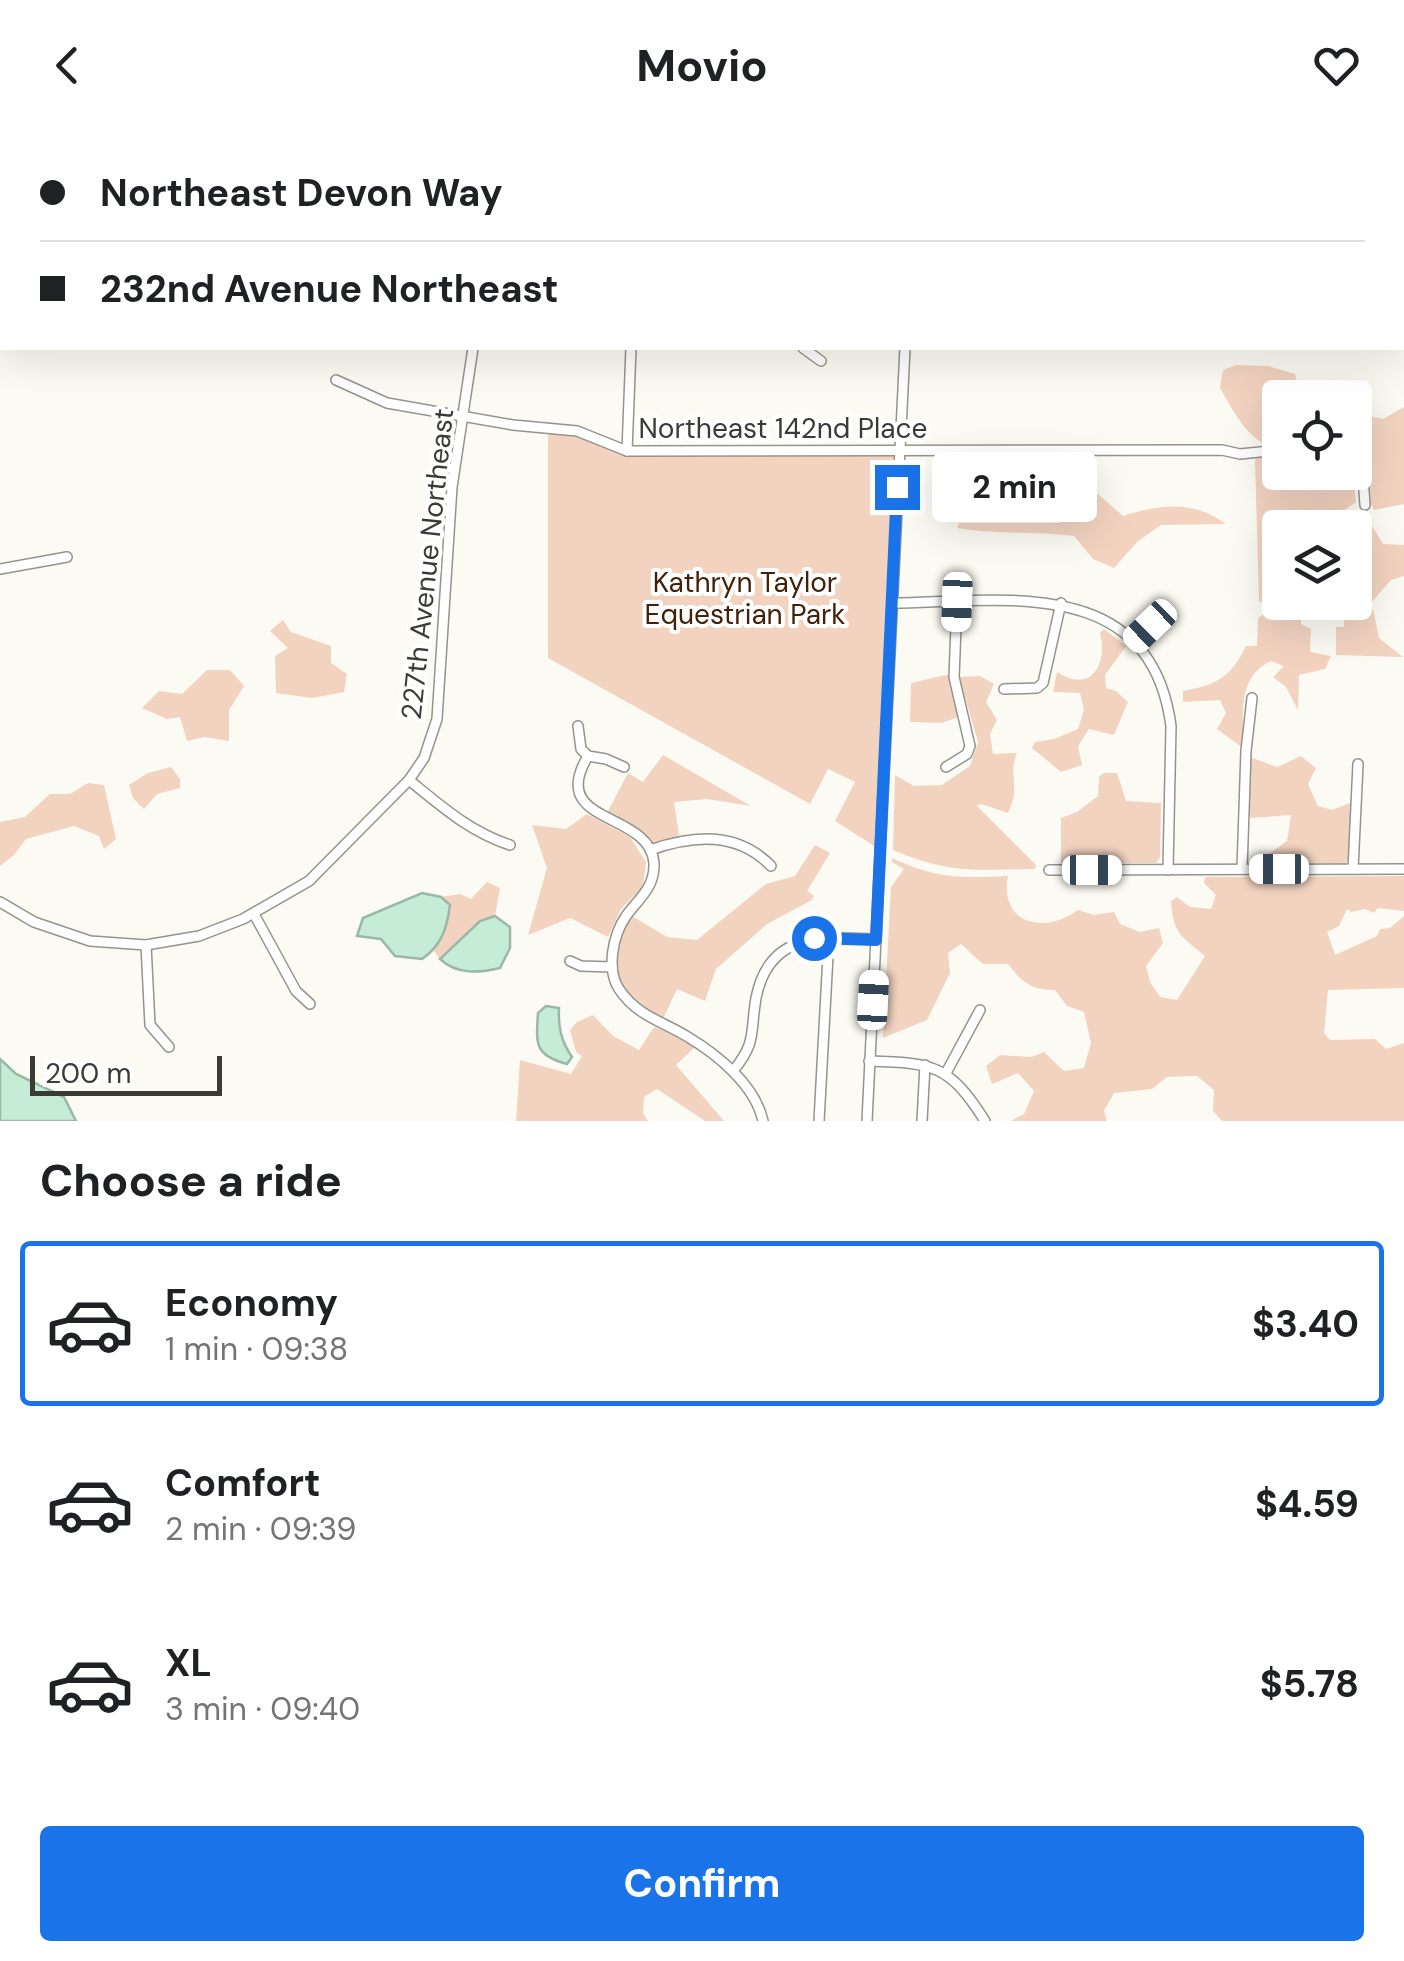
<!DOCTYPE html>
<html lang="en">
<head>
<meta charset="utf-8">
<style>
	body { margin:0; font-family:"DM Sans",sans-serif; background:#f6f6f6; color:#202124; height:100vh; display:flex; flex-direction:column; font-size:38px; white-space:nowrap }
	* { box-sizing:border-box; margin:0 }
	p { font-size:32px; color:#757577 }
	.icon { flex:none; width:55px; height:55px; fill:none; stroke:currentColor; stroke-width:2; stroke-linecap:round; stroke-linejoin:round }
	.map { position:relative; height:991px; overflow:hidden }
	.panel { display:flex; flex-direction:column; background:#fff; flex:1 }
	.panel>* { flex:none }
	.banner { position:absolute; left:0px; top:0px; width:1405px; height:220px; box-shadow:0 10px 40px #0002; display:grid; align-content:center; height:220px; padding:0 40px; background:#fff }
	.buttons { position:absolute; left:1262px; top:250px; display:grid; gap:20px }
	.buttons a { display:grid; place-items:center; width:110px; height:110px; border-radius:10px; background:#fff; box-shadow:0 10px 40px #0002; font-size:50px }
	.scale { position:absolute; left:30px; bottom:25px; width:192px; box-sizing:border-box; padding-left:10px; border:5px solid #3a3a37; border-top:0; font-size:28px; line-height:35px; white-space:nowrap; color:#3a3a37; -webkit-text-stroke:8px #fff; paint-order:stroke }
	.end { position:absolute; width:45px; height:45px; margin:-22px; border:12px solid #1a73e8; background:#fff; box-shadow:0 0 0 5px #fff }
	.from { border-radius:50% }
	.bubble { position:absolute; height:70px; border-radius:10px; background:#fff; box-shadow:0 10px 40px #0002; font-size:32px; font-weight:700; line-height:70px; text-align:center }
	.car { position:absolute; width:30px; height:60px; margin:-30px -15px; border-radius:12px; box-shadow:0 0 8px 2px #0007; background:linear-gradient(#fff 24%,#345 0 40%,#fff 0 76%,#345 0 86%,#fff 0) }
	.banner b { display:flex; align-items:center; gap:35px; height:95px; font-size:38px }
	.banner b+b { border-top:2px solid #e0e0e0 }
	.banner i { width:25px; height:25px; background:#202124 }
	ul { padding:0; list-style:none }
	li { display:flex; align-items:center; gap:30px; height:165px; margin:0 20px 15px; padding:0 20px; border:5px solid transparent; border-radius:10px }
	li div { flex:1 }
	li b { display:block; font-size:38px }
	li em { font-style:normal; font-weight:700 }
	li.selected { border-color:#1a73e8 }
	li>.icon { width:90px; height:90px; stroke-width:1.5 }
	h2 { padding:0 40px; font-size:45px; line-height:120px }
	.primary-button { display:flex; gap:20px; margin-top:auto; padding:20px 40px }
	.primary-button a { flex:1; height:115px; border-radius:10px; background:#1a73e8; color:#fff; font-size:40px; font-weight:700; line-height:115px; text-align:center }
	header { display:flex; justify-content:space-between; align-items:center; height:130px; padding:0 40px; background:#fff; font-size:45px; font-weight:700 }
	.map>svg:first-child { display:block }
</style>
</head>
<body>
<header><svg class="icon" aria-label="back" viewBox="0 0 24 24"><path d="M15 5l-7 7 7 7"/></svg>Movio<svg class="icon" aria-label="heart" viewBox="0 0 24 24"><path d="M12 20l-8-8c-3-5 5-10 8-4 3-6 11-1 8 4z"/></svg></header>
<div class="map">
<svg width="1404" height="991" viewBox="0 0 1404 991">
	<rect width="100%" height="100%" fill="#fcfbf3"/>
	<g fill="#f2d3c0">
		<polygon points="1042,0 1404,0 1404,96 1402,2"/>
		<path d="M1236,235L1268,236L1295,244L1299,267L1280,268V318C1251,318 1233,280 1220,258L1223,240Z"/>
		<polygon points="1355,274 1360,284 1383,289 1404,277 1404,374 1374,380 1371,373 1367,330 1355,320"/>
		<polygon points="548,298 577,301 627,321 899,319 882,721 835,691 855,652 828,639 810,674 548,528"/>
		<polygon points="1280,323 1280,342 1353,343 1356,372 1338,385 1303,384 1303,397 1280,398 1280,472 1355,472 1355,398 1344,397 1350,386 1364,382 1383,414 1404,415 1404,446 1391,450 1370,474 1266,475 1259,471 1255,330 1263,324"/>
		<path d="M1061,358L1083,367L1098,364L1123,386C1161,374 1193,370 1226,394L1161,395L1138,411L1114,438L1093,429L1074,406C1035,401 996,405 957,398L959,393H1059Z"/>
		<polygon points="1373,479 1379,508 1403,527 1336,525 1336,497 1344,497 1344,484 1347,480"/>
		<path d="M1267,482H1301V494L1311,499L1310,522L1331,526L1325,539L1299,545L1298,580L1286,557L1273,547L1284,536L1271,531C1236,547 1244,586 1243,618L1217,599L1226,583L1220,570L1183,572V561C1217,555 1231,547 1246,516H1257L1258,488Z"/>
		<polygon points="283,490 291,502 331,516 331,533 347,544 344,562 312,568 276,563 275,526 288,518 270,501"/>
		<path d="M1104,499L1126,516L1105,545L1106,558L1116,561L1128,572L1114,605L1089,599L1078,616L1082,635L1061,642L1032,618L1035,612L1054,609L1078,599L1084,580L1080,563L1053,562L1057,542C1091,564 1108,535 1100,503Z"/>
		<polygon points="207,540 230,540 244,556 229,580 229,611 204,607 187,611 180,587 167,589 142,578 159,561 182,564"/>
		<polygon points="950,544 959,587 941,593 910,592 911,553"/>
		<path d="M980,546L994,554L986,572L997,590L990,604L993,624L1017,623C1007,647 1022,654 1008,683L981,674L977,676L1036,735L1035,739C975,740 950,744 893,720L895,645L914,656L942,655L970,636L978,612L959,547Z"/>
		<polygon points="663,625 751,676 707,669 674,672 679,705 651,714 638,700 607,683 628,643 643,652"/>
		<polygon points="1301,626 1316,638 1308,654 1318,676 1332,680 1350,673 1350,726 1345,735 1255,734 1287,711 1291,685 1250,688 1250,627 1277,637"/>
		<polygon points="171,637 180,649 180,658 157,664 144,679 133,668 129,655 148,643"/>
		<polygon points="1104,643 1117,643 1126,671 1161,673 1160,728 1156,733 1061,733 1061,688 1077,682 1098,666 1099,647"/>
		<polygon points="88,653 104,655 116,709 104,719 99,706 74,696 26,709 14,725 0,736 0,692 25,687 50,664 70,664"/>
		<polygon points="587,684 630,707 646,732 643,757 621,779 608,807 570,788 528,805 547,738 532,695 566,699"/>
		<path d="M815,715L830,723L807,761L814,766L812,770L767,794L716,839L705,871L677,859L663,889C656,886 647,884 641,879C610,859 610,813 632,786L667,807L697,810L766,754L795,746Z"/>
		<path d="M892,728C938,749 958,748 1008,746C999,794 1044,805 1078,780L1094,785L1114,782L1120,794L1140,802L1159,798L1163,813L1146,836L1150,852L1160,867L1177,870L1205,826C1181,806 1173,804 1171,771L1177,767L1190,777L1211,779L1216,765L1204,753L1205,747L1404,746V781L1378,778L1374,783L1365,779L1351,782L1347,779L1339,796L1327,802L1335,825L1377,806L1380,799L1390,798L1404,786V858L1328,860L1324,903L1330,910L1375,909L1386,919L1404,913V991H1222L1213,981L1214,960L1197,946L1167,947L1152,959L1114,963L1104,981L1107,991H1011L1024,984L1034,961L1018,943L992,954L986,936L1000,925L1031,927L1044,922L1064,941L1084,938L1091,913L1084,882L1067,876L1055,860C1031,860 1022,852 1008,834H983L961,814L948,823L950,843L927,890L883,908L891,757L904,739L892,732Z"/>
		<polygon points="487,752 500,758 495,786 480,791 440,829 434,821 446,799 450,776 441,767 460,764 471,769"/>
		<polygon points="593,885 613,906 639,920 654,897 682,907 695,917 676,935 724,991 705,991 657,959 644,967 643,983 648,991 516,991 520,930 571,944 582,926 576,922 570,900 577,892"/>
	</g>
	<g fill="#c5ecd5" stroke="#9bb7a6" stroke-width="2.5">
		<path d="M422,763L441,767L450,775C447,798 442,815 422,829L395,826L381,809L357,806L363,788Z"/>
		<path d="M495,786L510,797V818L500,838C479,843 457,845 440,829L480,791Z"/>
		<path d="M546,876L559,878C558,897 561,911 572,927L567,934C534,925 536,914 538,883Z"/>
		<polygon points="0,929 16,944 64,967 76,991 0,991"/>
	</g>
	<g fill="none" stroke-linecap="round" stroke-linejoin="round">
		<polyline stroke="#9bb7a6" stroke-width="2.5" points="1266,2 1268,0"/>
		<g stroke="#94948c" stroke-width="12">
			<g id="minor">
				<polyline points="473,2 473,0"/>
				<polyline points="917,2 918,0"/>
				<polyline points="803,218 821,231"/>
				<polyline points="336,250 387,273 513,295 577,301 627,321 1222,320 1240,324 1280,320"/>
				<polyline points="627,321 631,218"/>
				<polyline points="1355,325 1362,333 1365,375"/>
				<polyline points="0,439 67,427"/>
				<path d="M894,473C1006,471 1151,445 1171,596L1168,740"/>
				<polyline points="1135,510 1164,482"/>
				<polyline points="1004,559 1037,558 1043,553 1061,473"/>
				<polyline points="578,596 581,619 588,626 606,629 624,637"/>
				<path d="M588,626C546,696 650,680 654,733C655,758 639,768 626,786C613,805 606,839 619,859C637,886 662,891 688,907C718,925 755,955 763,991"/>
				<polyline points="946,637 967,624 970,616 954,547 957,472"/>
				<path d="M409,650C441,676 470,702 510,715"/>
				<path d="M650,720C693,705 737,701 771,736"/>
				<polyline points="1242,739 1246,621 1252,568"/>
				<polyline points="1353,739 1358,634"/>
				<polyline points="1049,740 1404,739"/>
				<polyline points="0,772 34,792 90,811 146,815 199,806 243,789 309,751 409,650 424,628 437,589 452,357 473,218"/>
				<polyline points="254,784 296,861 310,874"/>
				<polyline points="146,815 150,895 169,917"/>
				<polyline points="570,831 581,836 612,837"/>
				<path d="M869,931C933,933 949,934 985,991"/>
				<path d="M733,941C757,912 750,903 756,868C769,801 823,807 876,809"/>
				<polyline points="946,943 980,880"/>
				<polyline points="819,991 829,807"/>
				<polyline points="867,991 905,218"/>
				<polyline points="922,991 925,935"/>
			</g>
		</g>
		<use href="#minor" stroke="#fff" stroke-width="9"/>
	</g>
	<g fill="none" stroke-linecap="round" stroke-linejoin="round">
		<polyline stroke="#1a73e8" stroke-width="12" points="814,808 876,810 897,357"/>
	</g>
	<g text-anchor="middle" stroke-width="8" stroke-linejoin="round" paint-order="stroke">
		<g font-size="28" fill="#3a3a37" stroke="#fff">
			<text x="783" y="308">Northeast 142nd Place</text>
			<text transform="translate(427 434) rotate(-84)" y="10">227th Avenue Northeast</text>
		</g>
		<g font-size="28" fill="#432007" stroke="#fff">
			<text x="745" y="462">Kathryn Taylor<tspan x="745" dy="32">Equestrian Park</tspan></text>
		</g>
	</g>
</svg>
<div class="buttons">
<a><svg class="icon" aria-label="locate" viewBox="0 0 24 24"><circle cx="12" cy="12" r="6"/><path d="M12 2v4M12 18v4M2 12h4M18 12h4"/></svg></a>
<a><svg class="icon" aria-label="layers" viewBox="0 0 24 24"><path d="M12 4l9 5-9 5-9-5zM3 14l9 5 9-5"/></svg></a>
</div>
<div class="scale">200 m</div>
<i class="end from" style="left:814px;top:808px"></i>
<i class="end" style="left:897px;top:357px"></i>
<div class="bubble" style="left:932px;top:322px;width:165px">2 min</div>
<i class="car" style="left:957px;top:472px;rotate:182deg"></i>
<i class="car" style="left:1150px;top:496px;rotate:226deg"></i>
<i class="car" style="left:1279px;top:739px;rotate:270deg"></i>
<i class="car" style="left:1092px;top:740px;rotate:90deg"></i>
<i class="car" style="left:873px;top:870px;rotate:3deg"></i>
<div class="banner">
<b><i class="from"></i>Northeast Devon Way</b>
<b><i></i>232nd Avenue Northeast</b>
</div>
</div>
<section class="panel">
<h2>Choose a ride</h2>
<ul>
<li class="selected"><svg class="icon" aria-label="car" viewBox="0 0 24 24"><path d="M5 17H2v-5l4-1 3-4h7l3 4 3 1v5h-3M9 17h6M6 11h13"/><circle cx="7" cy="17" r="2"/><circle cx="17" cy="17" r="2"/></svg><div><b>Economy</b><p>1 min · 09:38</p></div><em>$3.40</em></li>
<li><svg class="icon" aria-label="car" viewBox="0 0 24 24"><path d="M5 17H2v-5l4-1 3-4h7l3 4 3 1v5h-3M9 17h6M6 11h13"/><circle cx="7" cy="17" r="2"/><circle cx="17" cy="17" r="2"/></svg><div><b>Comfort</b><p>2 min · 09:39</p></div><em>$4.59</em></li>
<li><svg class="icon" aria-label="car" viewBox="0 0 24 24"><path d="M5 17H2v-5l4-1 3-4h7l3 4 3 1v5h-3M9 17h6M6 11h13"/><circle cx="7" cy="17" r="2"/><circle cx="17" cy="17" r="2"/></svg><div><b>XL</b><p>3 min · 09:40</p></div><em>$5.78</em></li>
</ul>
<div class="primary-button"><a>Confirm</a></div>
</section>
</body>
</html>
